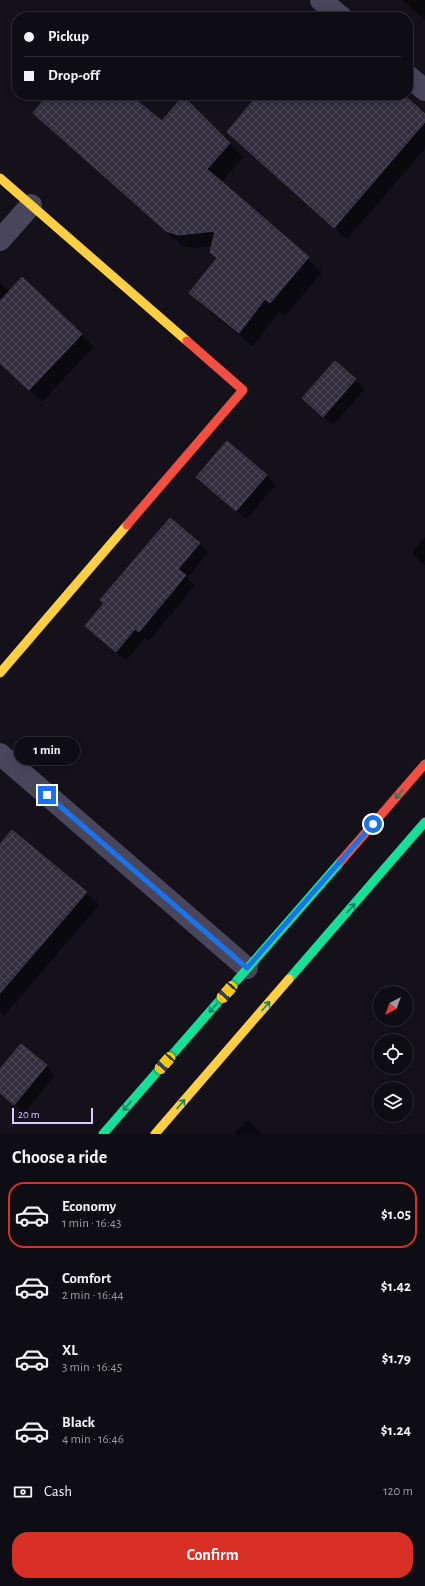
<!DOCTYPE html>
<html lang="en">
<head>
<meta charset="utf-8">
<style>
	body { margin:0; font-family:"Alegreya Sans",sans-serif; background:#18161d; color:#f1f3f6; height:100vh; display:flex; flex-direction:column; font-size:15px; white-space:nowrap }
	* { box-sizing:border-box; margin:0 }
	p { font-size:13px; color:#9b9ca0 }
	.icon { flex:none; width:22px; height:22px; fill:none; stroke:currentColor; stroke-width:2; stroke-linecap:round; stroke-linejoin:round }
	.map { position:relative; height:1134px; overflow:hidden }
	.details { display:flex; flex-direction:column; background:#0f0d14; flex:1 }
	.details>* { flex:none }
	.guide { position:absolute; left:12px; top:12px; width:401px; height:88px; border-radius:16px; box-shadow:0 2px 10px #0003,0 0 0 1px #2f2d34; display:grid; align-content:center; height:88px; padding:0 12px; background:#0f0d14 }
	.needle { width:26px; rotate:221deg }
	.controls { position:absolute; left:373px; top:986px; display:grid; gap:8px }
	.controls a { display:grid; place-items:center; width:40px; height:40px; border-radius:50%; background:#0f0d14; box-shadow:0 2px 10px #0003,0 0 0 1px #2f2d34; font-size:20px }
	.scale { position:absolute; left:12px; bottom:10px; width:81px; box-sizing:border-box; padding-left:4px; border:2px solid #d7ccfe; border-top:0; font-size:11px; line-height:14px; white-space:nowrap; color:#d7ccfe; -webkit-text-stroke:3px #120d1f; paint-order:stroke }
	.end { position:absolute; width:18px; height:18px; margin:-9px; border:5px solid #1a73e8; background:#fff; box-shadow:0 0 0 2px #fff }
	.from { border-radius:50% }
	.bubble { position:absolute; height:28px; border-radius:14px; background:#0f0d14; box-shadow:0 2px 10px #0003,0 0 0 1px #2f2d34; font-size:13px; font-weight:600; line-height:28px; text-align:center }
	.car { position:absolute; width:12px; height:24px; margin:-12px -6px; border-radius:5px; box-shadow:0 0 3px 1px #0007; background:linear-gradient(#f5c518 24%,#345 0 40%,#f5c518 0 76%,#345 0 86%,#f5c518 0) }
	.guide b { display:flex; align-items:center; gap:14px; height:38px; font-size:15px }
	.guide b+b { border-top:1px solid #2f2d34 }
	.guide i { width:10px; height:10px; background:#f1f3f6 }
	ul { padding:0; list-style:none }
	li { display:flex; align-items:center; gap:12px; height:66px; margin:0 8px 6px; padding:0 4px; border:2px solid transparent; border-radius:16px }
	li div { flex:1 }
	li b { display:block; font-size:15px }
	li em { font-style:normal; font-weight:600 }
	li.active { border-color:#d93025 }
	li>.icon { width:36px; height:36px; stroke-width:1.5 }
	h2 { padding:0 12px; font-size:18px; line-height:48px }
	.pay { display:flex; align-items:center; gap:10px; height:44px; padding:0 12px; font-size:15px }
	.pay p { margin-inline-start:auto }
	.cta { display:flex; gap:8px; margin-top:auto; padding:8px 12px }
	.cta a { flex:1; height:46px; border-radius:16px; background:#d93025; color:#fff; font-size:16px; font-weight:600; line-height:46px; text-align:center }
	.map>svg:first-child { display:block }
</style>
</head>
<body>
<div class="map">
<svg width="425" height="1134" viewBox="0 0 425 1134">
	<defs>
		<pattern id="building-cross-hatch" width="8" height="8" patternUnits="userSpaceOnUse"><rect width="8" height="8" fill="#322e3d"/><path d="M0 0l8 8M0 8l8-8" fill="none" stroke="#4f4b5a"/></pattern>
	</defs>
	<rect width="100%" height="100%" fill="#14111b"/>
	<g fill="#0007">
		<polygon points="402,0 425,0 425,20"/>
		<polygon points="49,95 129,95 162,122 183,98 243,157 221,183 322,272 285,316 279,312 253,346 204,307 190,293 217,258 212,246 192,248 181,245 48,126 34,113"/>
		<polygon points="260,95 402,95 425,116 425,149 347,239 228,132"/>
		<polygon points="0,283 10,292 81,334 94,347 42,402 0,363"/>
		<polygon points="335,362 365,389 333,425 313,407"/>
		<polygon points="266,475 276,485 246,519 207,486"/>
		<polygon points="425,537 425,566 412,553"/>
		<polygon points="199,543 208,553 187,578 195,585 149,641 145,638 126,661 86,626 105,604 101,600"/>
		<polygon points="0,846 86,893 99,905 4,1016 0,1012"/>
		<polygon points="46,1066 55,1075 24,1113 0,1093 0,1071"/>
		<polygon points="246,1120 263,1134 235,1134"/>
	</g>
	<g fill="url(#building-cross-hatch)" stroke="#413b4f">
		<polygon points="48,95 130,95 162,121 183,96 230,143 207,169 309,257 270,303 265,299 239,333 189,293 217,258 210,252 215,231 178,235 166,231 33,113"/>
		<polygon points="258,95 404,95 425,114 425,122 334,228 227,132"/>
		<polygon points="22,277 82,334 29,390 0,363 0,301"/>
		<polygon points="335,361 356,379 323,417 302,398"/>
		<polygon points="227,441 267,475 236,511 196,477"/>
		<polygon points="170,518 200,543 178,569 186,575 139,632 135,629 116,652 85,626 104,603 100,600"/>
		<polygon points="12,830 87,892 0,993 0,844"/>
		<polygon points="21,1044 47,1065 14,1105 0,1093 0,1069"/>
	</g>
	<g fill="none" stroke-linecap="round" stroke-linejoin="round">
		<g stroke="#49465c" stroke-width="22">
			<polyline points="321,0 341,17"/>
			<polyline points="408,76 425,90"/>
			<polyline points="0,240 31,205"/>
			<polyline points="0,754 247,968"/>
		</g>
		<g stroke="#16e098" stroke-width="9">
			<polyline points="289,979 425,822"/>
			<polyline points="103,1134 341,861"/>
		</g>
		<g stroke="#ffcf43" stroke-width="9">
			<polyline points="0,178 187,341"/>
			<polyline points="0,673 127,525"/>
			<polyline points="155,1134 289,979"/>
		</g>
		<g stroke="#f24e42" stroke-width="9">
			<polyline points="127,525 243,390 187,341"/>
			<polyline points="341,861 425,764"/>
		</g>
	</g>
	<defs><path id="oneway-shaft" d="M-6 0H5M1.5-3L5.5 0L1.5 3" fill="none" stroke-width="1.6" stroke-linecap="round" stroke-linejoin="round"/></defs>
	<g stroke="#148162">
		<use href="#oneway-shaft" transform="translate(399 794) rotate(131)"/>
		<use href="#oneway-shaft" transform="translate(351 908) rotate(-49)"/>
		<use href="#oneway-shaft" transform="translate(266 1006) rotate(-49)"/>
		<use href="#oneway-shaft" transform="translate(213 1008) rotate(131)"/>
		<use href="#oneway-shaft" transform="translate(181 1104) rotate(-49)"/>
		<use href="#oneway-shaft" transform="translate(127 1106) rotate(131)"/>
	</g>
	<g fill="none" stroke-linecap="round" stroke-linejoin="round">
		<polyline stroke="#1a73e8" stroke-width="5" points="47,795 247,968 373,824"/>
	</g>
</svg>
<div class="controls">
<a><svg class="needle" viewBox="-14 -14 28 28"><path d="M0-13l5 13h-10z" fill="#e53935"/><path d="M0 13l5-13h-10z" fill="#9b9ca0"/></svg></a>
<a><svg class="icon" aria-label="locate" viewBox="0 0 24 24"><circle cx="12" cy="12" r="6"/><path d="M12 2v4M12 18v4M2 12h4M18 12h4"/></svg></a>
<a><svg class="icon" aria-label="layers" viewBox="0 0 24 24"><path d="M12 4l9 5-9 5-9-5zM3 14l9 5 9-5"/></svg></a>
</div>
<div class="scale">20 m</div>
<i class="end from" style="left:373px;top:824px"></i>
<i class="end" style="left:47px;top:795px"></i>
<div class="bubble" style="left:14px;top:737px;width:66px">1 min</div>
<i class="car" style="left:227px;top:992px;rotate:221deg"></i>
<i class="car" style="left:165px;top:1063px;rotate:221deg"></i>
<div class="guide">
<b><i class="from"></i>Pickup</b>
<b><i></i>Drop-off</b>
</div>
</div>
<section class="details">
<h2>Choose a ride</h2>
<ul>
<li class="active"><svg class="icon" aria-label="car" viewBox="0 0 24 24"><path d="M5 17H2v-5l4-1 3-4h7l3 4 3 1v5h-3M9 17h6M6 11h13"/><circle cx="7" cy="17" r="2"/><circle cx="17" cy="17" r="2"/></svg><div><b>Economy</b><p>1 min · 16:43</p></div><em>$1.05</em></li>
<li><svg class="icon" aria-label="car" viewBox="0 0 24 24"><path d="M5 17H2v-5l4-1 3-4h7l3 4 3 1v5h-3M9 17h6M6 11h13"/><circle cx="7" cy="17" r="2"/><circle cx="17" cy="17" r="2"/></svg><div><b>Comfort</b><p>2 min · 16:44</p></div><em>$1.42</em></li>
<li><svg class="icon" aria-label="car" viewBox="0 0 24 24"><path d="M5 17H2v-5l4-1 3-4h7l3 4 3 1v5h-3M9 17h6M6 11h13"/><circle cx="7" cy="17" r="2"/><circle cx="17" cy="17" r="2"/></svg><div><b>XL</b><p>3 min · 16:45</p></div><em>$1.79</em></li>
<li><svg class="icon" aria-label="car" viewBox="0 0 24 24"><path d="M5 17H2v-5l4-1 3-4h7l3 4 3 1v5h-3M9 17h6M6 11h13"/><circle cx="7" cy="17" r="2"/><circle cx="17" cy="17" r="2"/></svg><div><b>Black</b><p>4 min · 16:46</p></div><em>$1.24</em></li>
</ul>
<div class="pay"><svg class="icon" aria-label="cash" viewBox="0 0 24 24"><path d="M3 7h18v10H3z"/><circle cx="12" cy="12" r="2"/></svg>Cash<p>120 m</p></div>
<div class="cta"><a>Confirm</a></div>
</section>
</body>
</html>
